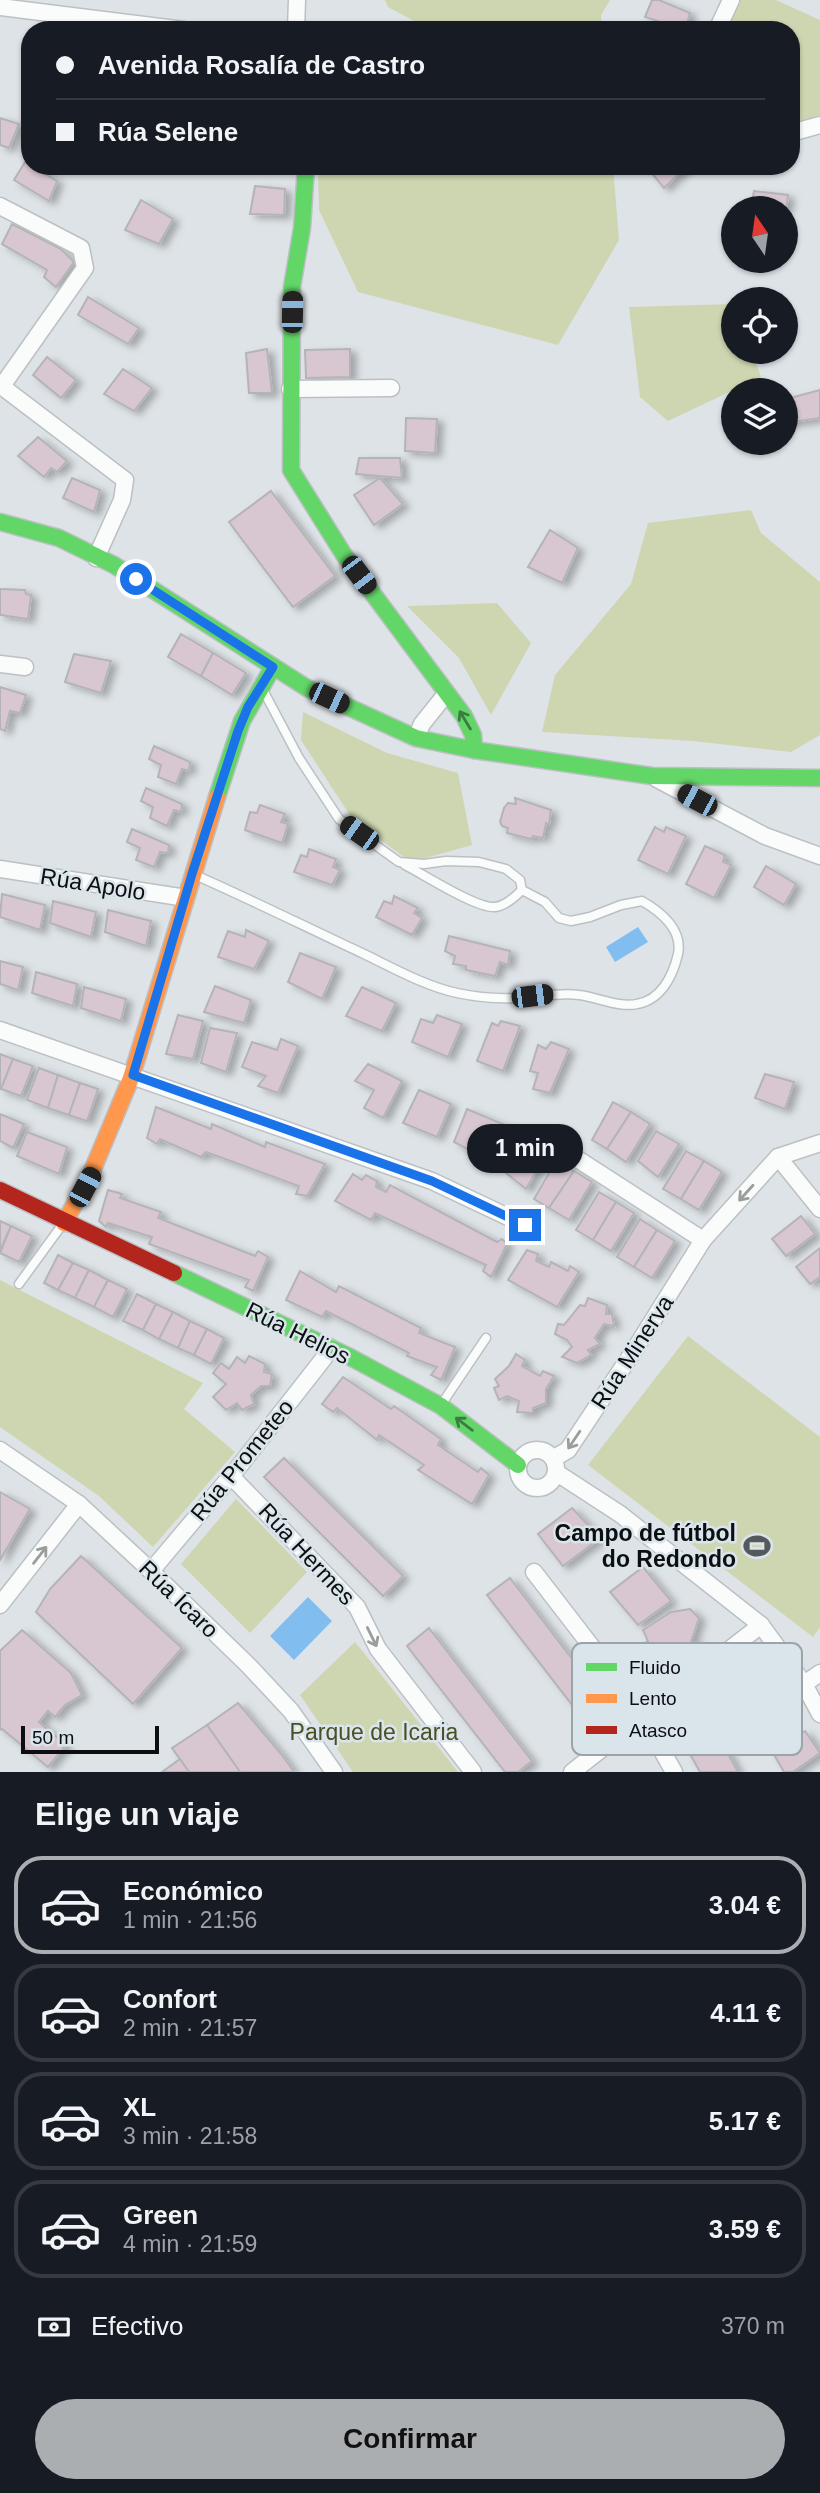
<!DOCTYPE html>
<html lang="es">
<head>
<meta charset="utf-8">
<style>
	body { margin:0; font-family:Helvetica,sans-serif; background:#242831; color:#f1f3f6; height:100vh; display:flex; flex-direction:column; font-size:26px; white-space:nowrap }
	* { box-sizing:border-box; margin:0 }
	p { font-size:23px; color:#9ea1a6 }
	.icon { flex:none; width:38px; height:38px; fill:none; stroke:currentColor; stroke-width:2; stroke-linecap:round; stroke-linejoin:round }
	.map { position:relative; height:1772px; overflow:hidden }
	.details { display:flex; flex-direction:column; background:#171b24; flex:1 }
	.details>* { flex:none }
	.hud { position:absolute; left:21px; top:21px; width:779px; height:154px; border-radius:28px; box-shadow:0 2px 5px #0004; display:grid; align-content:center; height:154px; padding:0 35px; background:#171b24 }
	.needle { width:46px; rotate:347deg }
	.fabs { position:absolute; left:721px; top:196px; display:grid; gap:14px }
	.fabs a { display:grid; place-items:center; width:77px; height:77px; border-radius:50%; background:#171b24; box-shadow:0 2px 5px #0004; font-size:35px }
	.scale { position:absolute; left:21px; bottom:18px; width:138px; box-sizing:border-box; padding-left:7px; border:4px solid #0c0f11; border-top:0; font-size:19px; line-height:24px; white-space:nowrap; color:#0c0f11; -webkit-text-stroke:5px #dae4eb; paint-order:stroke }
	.end { position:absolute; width:32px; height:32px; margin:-16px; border:9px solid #1a73e8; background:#fff; box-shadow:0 0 0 4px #fff }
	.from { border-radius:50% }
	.bubble { position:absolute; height:49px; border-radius:24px; background:#171b24; box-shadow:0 2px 5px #0004; font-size:23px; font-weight:600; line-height:49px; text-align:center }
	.car { position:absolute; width:21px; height:42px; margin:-21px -10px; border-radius:9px; box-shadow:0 0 5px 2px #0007; background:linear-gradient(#222 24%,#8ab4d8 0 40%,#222 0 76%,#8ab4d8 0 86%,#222 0) }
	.hud b { display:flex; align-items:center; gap:24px; height:66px; font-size:26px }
	.hud b+b { border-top:2px solid #363941 }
	.hud i { width:18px; height:18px; background:#f1f3f6 }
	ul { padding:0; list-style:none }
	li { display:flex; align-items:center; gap:21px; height:98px; margin:0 14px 10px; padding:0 21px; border:4px solid #363941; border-radius:28px }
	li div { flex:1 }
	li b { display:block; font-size:26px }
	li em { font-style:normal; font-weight:600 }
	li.active { border-color:#abaeb1 }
	li>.icon { width:63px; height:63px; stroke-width:1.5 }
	h2 { padding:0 35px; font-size:32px; line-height:84px }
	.pay { display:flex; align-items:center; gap:18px; height:77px; padding:0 35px; font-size:26px }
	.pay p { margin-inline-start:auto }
	.action { display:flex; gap:14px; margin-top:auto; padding:14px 35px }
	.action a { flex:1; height:80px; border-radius:42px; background:#abaeb1; color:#111; font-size:28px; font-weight:600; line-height:80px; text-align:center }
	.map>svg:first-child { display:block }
</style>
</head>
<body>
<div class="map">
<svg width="820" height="1772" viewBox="0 0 820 1772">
	<defs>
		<filter id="shadow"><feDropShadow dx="6" dy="3.5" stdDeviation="3.5" flood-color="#0004"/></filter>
	</defs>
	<rect width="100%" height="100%" fill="#dee3e7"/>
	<g fill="#ced6b1">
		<polygon points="385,0 610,0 601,15 602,30 431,30 388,7"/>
		<polygon points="738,0 776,0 820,20 820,115 791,123 791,30 724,30"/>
		<polygon points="318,166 613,166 619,240 558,345 358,292 319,210"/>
		<polygon points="733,304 733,352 752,352 761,377 668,421 640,397 629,307"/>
		<polygon points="751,510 761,533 820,582 820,735 791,752 693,741 542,732 555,675 631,584 648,523"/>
		<polygon points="497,603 531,643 491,715 459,658 407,606"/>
		<polygon points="303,712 387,753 458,773 472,845 411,862 353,820 301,740"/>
		<polygon points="0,1280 203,1383 184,1409 235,1452 153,1547 99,1496 0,1427"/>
		<polygon points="688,1336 820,1437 820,1627 813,1637 588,1465"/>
		<polygon points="236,1499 307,1572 250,1633 181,1564"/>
		<polygon points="355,1642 364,1653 458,1772 353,1772 300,1695"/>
	</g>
	<g fill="#81beef">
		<polygon points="638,927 648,942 615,962 606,947"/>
		<polygon points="308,1597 332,1621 294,1660 270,1636"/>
	</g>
	<g fill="#d8c7d1" stroke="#b4b4b7" stroke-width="2" filter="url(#shadow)">
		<polygon points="652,0 659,0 690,13 685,30 645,17"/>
		<polygon points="0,118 19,124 9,148 0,145"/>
		<polygon points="25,162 57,181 49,201 14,180"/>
		<polygon points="655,166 687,166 664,188 650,171"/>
		<polygon points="255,186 285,189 284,215 250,214"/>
		<polygon points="754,191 788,195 786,211 786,208 751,208"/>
		<polygon points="141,200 173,219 159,244 125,230"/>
		<polygon points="12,224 61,249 74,262 56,287 44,277 47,270 2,244"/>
		<polygon points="88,297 139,328 128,344 78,315"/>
		<polygon points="267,349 272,393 249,393 246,353"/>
		<polygon points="350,349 350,377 306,378 305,350"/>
		<polygon points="47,357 76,380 61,398 33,375"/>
		<polygon points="123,369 152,388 134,411 104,394"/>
		<polygon points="820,390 820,418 786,423 786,399"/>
		<polygon points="406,418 437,419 435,453 405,451"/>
		<polygon points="38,437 67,461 57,472 51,468 44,477 18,456"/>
		<polygon points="359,458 400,458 402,478 356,474"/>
		<polygon points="72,478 100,490 94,512 63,498"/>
		<polygon points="380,478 403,504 374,525 354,495"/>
		<polygon points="271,491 335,576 293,607 229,522"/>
		<polygon points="550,530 578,548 562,583 528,567"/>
		<polygon points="0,589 25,590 26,594 31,595 28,619 0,615"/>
		<polygon points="181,634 213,653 201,676 168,657"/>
		<polygon points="213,653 246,673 232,695 201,676"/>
		<polygon points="74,654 111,661 101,693 65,682"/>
		<polygon points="0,687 26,695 20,713 10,711 5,731 0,729"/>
		<polygon points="154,746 190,762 189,771 182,769 176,784 158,777 161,765 149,759"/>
		<polygon points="146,788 182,804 181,812 174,810 167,826 150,818 153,807 141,801"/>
		<polygon points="515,798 551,810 549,824 546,823 543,838 533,836 531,839 507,833 508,828 502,826 500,822 504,808 508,803 516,804"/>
		<polygon points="260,805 285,814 281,822 288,824 282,843 245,830 250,812 257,813"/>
		<polygon points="655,827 664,832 666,827 686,836 668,874 638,860"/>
		<polygon points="132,829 169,845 168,853 160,852 154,867 136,860 140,848 127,842"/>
		<polygon points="705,846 725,855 723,862 731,865 714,898 686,884"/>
		<polygon points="309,849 336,859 333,867 340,870 332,885 294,872 301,855 307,857"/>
		<polygon points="766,866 796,884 784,905 754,887"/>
		<polygon points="2,894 45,905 40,930 0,917"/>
		<polygon points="394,896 418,908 414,913 422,918 412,935 376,917 384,901 392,904"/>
		<polygon points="53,901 96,912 91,937 50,923"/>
		<polygon points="108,910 151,921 146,946 105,932"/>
		<polygon points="246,930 269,941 254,969 218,957 228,931 245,937"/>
		<polygon points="449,936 510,951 508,965 500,962 495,976 466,970 466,966 453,964 455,956 445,951"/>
		<polygon points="300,953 336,967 322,999 288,982"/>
		<polygon points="0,961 23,967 18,990 0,984"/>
		<polygon points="36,972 77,984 73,1006 32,993"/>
		<polygon points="215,986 251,1000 244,1023 204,1012"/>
		<polygon points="84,987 126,999 121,1021 81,1008"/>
		<polygon points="362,987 396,1003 382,1031 346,1016"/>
		<polygon points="178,1015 203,1021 193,1059 166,1054"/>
		<polygon points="437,1015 462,1024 448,1057 412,1042 421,1019 433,1023"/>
		<polygon points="501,1021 520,1026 503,1071 477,1061 492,1023 498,1026"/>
		<polygon points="210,1028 237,1033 226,1072 201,1063"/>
		<polygon points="281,1039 298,1046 278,1093 258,1086 266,1076 242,1067 252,1042 277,1050"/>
		<polygon points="551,1042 569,1049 550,1093 533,1089 538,1073 530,1071 538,1045 546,1049"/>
		<polygon points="0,1054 13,1059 1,1089 0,1088"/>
		<polygon points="13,1059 33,1066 21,1096 1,1089"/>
		<polygon points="368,1064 402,1081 383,1118 364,1108 374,1090 355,1081"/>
		<polygon points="39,1068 58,1075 48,1108 27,1100"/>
		<polygon points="765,1074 794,1082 785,1109 755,1098"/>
		<polygon points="58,1075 80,1083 69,1115 48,1108"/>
		<polygon points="80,1083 98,1089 87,1121 69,1115"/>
		<polygon points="419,1090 451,1104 437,1137 403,1123"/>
		<polygon points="613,1102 631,1112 607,1149 592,1140"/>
		<polygon points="156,1107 211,1129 212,1124 265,1147 266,1142 325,1164 307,1196 296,1194 299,1186 206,1152 201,1157 160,1139 157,1144 147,1138"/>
		<polygon points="467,1109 512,1128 494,1163 454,1142"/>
		<polygon points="631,1112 650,1124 626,1162 607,1149"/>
		<polygon points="0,1114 24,1124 13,1148 0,1141"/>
		<polygon points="656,1131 679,1144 658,1177 638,1161"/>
		<polygon points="27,1132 67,1147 59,1174 17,1156"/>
		<polygon points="523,1143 546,1155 526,1189 506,1173"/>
		<polygon points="686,1151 704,1161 681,1199 663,1189"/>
		<polygon points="556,1161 574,1171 549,1208 534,1199"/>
		<polygon points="704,1161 722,1172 699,1210 681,1199"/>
		<polygon points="574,1171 592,1182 569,1220 549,1208"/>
		<polygon points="353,1174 362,1180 366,1175 377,1181 376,1187 386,1192 390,1185 497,1242 502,1239 507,1244 491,1277 483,1271 486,1265 375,1213 371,1220 335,1201"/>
		<polygon points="108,1190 122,1194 120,1198 161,1212 158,1218 255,1256 258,1251 268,1257 253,1291 245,1287 249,1280 149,1244 152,1237 108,1223 106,1227 99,1221"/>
		<polygon points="599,1192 616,1202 593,1240 576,1230"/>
		<polygon points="616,1202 634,1213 611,1251 593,1240"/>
		<polygon points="801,1216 815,1234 786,1256 772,1239"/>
		<polygon points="640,1219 657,1230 634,1267 617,1257"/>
		<polygon points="0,1221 11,1226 0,1251"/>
		<polygon points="11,1226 32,1236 19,1262 0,1253"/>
		<polygon points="657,1230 675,1241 652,1278 634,1267"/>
		<polygon points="820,1248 820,1277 810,1284 796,1267"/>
		<polygon points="527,1250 538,1254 536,1261 549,1267 551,1262 568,1271 570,1266 579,1272 557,1307 508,1280"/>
		<polygon points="58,1255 73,1263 58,1290 44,1283"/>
		<polygon points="73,1263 89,1270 75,1298 58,1290"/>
		<polygon points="89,1270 108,1280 94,1307 75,1298"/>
		<polygon points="300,1271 336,1292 339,1286 421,1328 419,1333 455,1347 441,1380 431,1375 437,1367 407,1356 409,1353 326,1311 322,1317 286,1300"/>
		<polygon points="108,1280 127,1289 113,1317 94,1307"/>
		<polygon points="137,1294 156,1304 143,1330 123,1321"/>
		<polygon points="588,1298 607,1305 606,1314 612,1314 614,1326 604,1324 595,1338 600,1344 588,1350 591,1355 577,1363 562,1357 572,1347 567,1340 555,1334 558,1324 564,1325 580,1305 585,1306"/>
		<polygon points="156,1304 173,1312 159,1339 143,1330"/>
		<polygon points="173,1312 190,1321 178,1348 159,1339"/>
		<polygon points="190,1321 207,1329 194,1355 178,1348"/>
		<polygon points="207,1329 224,1338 211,1364 194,1355"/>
		<polygon points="516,1354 525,1360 522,1366 540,1376 543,1371 554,1376 546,1389 546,1403 533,1408 533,1413 517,1412 519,1401 507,1396 499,1400 494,1388 499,1386 495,1379 509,1366"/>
		<polygon points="249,1356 265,1364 264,1372 272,1374 270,1386 261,1386 251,1395 254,1404 242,1410 237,1403 226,1410 213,1397 226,1384 213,1373 221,1363 229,1369 237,1357 245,1363"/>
		<polygon points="343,1377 391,1409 394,1406 441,1439 438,1445 478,1472 481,1468 489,1475 472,1504 418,1470 424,1465 379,1435 377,1440 337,1408 333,1412 322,1404"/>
		<polygon points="284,1458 403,1576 383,1596 264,1477"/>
		<polygon points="0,1492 30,1509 0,1560"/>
		<polygon points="572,1508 600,1538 563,1566 538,1534"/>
		<polygon points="81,1556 182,1648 133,1704 36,1612 50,1589"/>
		<polygon points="643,1567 671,1601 638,1625 610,1592"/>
		<polygon points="510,1578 612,1711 590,1728 487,1595"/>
		<polygon points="690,1609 699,1618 691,1642 697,1642 692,1658 684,1657 674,1663 675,1671 660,1674 658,1664 645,1666 640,1646 648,1641 643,1630 671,1612"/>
		<polygon points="429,1628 532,1761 518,1772 505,1772 407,1646"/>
		<polygon points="22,1630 71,1673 82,1695 65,1705 55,1717 48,1711 39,1722 66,1745 48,1767 2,1729 0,1730 0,1651"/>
		<polygon points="238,1703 282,1755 294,1772 240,1772 207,1725"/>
		<polygon points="705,1713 709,1719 738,1772 700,1772 676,1729"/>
		<polygon points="207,1725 240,1772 189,1772 172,1748"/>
		<polygon points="805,1731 820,1753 793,1772 784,1772 772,1751"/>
		<polygon points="180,1759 189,1772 162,1772"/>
	</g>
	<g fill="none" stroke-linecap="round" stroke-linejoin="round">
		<g stroke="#bcc0c3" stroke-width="11">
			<g id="lane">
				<path d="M405,865C423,874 477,909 495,907C505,906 515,897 522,890"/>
				<path d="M195,875C252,900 308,928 364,954C393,968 425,986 457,993C476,997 496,999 515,998C537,998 557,992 579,995C597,997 619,1008 637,1004C661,1000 673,976 678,954C683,929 661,912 642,901L621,905L590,917L571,921L559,918L545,902L522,890L520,880L506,869L479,862L446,861L424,864L399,862L339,819L299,758L263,690"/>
				<polyline points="19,1284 62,1225"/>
				<polyline points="441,1405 486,1338"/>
			</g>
		</g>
		<g stroke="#bcc0c3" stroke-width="19">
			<g id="street">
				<polyline points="0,7 184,30"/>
				<polyline points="296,30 297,0"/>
				<polyline points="717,30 731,0"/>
				<polyline points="791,133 820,125"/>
				<polyline points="0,206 81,248 85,268 2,386"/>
				<polyline points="0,385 125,480 122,500 96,558"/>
				<polyline points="290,389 391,388"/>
				<polyline points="0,664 25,667"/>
				<polyline points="416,738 422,724 446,694"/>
				<polyline points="657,779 765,836 820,856"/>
				<polyline points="0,869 186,898"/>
				<polyline points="0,1030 432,1181 525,1225"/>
				<polyline points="562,1149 703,1240"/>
				<polyline points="778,1157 820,1209"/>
				<circle cx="537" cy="1469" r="19"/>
				<polyline points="0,1450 79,1504 151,1571 249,1666 291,1711 334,1772"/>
				<polyline points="554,1458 568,1450 635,1349 703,1240 778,1157 820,1143"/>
				<polyline points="557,1473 620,1514 761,1625 804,1684 820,1714"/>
				<polyline points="231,1476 357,1607 378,1649 473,1772"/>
				<polyline points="151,1571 241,1464 324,1358 330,1347"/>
				<polyline points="534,1572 635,1703 674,1772"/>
				<polyline points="0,1605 79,1504"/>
				<polyline points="804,1684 820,1673"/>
				<polyline points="572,1772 761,1625"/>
			</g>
		</g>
		<g stroke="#bcc0c3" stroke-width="19">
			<g id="fast">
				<polyline points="306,166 302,228 292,287 291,470 344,555 464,716 473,735 474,750"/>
				<polyline points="0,522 59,538 114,565 307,688 416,738 474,750 652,776 820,778"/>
				<polyline points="217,797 242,721 273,667"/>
				<polyline points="174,1273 350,1357 441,1406 518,1465"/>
			</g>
		</g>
		<g stroke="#bcc0c3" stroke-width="19">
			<polyline id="slow" points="64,1223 90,1176 131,1078 217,797"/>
		</g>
		<g stroke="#bcc0c3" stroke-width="19">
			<polyline id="jam" points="0,1190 174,1273"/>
		</g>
		<use href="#lane" stroke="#fafbfb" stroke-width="8"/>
		<use href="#street" stroke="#fafbfb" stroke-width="16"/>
		<use href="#fast" stroke="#63d668" stroke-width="16"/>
		<use href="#slow" stroke="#ff974d" stroke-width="16"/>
		<use href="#jam" stroke="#b3261e" stroke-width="16"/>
	</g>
	<defs><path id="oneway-shaft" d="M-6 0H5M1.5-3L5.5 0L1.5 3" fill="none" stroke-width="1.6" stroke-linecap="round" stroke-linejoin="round" transform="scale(1.75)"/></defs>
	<g stroke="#3c7c41">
		<use href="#oneway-shaft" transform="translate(465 720) rotate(-121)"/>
		<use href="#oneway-shaft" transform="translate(464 1424) rotate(-143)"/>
	</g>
	<g stroke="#9b9d9d">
		<use href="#oneway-shaft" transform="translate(746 1193) rotate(132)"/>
		<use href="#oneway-shaft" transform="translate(574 1440) rotate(124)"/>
		<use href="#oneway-shaft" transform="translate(40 1555) rotate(-52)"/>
		<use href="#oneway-shaft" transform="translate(372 1637) rotate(64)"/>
	</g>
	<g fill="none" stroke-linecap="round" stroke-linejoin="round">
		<polyline stroke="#1a73e8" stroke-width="9" points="136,579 273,667 248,707 238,731 192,874 133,1075 432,1181 525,1225"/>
	</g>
	<defs>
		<g id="stadium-bare" transform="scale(2.1)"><path d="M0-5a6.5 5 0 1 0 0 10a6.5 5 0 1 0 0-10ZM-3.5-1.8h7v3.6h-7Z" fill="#56595c" stroke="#dae4eb" stroke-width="2.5" paint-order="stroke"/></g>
	</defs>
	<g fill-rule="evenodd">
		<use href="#stadium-bare" x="757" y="1546"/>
	</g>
	<g text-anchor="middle" stroke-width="5" stroke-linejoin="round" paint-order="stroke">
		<g font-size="23" fill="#0c0f11" stroke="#dae4eb">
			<text transform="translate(93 884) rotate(9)" y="8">Rúa Apolo</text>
			<text transform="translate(298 1333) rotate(26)" y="8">Rúa Helios</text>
			<text transform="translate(632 1352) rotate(-57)" y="8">Rúa Minerva</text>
			<text transform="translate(242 1460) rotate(-51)" y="8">Rúa Prometeo</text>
			<text transform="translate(307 1554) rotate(47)" y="8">Rúa Hermes</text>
			<text transform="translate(179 1599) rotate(44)" y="8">Rúa Ícaro</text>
		</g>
		<g font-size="23" font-weight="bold" fill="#0c0f11" stroke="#dae4eb" text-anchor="end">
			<text x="736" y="1541">Campo de fútbol<tspan x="736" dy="26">do Redondo</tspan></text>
		</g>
		<g font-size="23" fill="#494f24" stroke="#dae4eb">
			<text x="374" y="1740">Parque de Icaria</text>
		</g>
	</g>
	<rect x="572" y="1643" width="230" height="112" rx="10" fill="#dae4eb" stroke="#9ca4aa" stroke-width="2"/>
	<rect x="586" y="1663" width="31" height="8" fill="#63d668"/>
	<rect x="586" y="1694" width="31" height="9" fill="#ff974d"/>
	<rect x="586" y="1726" width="31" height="8" fill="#b3261e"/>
	<g font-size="19" fill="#0c0f11">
		<text x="629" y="1674">Fluido</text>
		<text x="629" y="1705">Lento</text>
		<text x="629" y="1737">Atasco</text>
	</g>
</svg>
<div class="fabs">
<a><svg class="needle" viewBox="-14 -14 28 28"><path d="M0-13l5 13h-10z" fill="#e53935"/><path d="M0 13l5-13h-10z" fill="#9ea1a6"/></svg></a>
<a><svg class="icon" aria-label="locate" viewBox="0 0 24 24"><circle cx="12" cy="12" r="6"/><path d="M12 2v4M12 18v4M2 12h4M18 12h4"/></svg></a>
<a><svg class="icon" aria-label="layers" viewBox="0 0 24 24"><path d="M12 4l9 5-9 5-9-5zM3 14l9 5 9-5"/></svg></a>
</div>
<div class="scale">50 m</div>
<i class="end from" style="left:136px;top:579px"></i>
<i class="end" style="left:525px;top:1225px"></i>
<div class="bubble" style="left:467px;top:1124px;width:116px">1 min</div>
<i class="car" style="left:292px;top:312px;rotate:1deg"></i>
<i class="car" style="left:359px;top:575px;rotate:143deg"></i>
<i class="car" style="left:329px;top:698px;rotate:115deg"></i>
<i class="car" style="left:697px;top:800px;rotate:298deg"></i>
<i class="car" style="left:359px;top:833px;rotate:305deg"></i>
<i class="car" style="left:532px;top:996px;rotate:83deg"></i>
<i class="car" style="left:85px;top:1187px;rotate:28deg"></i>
<div class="hud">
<b><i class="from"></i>Avenida Rosalía de Castro</b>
<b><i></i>Rúa Selene</b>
</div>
</div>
<section class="details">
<h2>Elige un viaje</h2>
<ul>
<li class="active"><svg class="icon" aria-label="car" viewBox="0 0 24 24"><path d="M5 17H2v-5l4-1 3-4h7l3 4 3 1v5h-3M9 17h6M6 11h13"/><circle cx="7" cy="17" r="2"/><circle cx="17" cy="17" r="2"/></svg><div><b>Económico</b><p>1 min · 21:56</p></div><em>3.04 €</em></li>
<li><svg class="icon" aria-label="car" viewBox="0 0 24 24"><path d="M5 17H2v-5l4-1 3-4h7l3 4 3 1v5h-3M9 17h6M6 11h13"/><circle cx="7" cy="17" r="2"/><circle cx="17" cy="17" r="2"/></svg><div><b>Confort</b><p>2 min · 21:57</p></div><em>4.11 €</em></li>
<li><svg class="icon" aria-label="car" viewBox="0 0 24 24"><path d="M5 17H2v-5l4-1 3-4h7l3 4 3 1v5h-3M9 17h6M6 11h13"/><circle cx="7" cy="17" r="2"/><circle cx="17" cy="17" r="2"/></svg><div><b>XL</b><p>3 min · 21:58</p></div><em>5.17 €</em></li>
<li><svg class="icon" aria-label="car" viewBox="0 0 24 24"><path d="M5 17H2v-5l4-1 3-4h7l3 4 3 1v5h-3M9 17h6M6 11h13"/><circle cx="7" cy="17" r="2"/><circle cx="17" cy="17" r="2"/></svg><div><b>Green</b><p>4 min · 21:59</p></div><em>3.59 €</em></li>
</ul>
<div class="pay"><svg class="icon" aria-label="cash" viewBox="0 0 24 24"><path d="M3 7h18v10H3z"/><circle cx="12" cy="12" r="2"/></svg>Efectivo<p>370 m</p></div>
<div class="action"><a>Confirmar</a></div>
</section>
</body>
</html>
